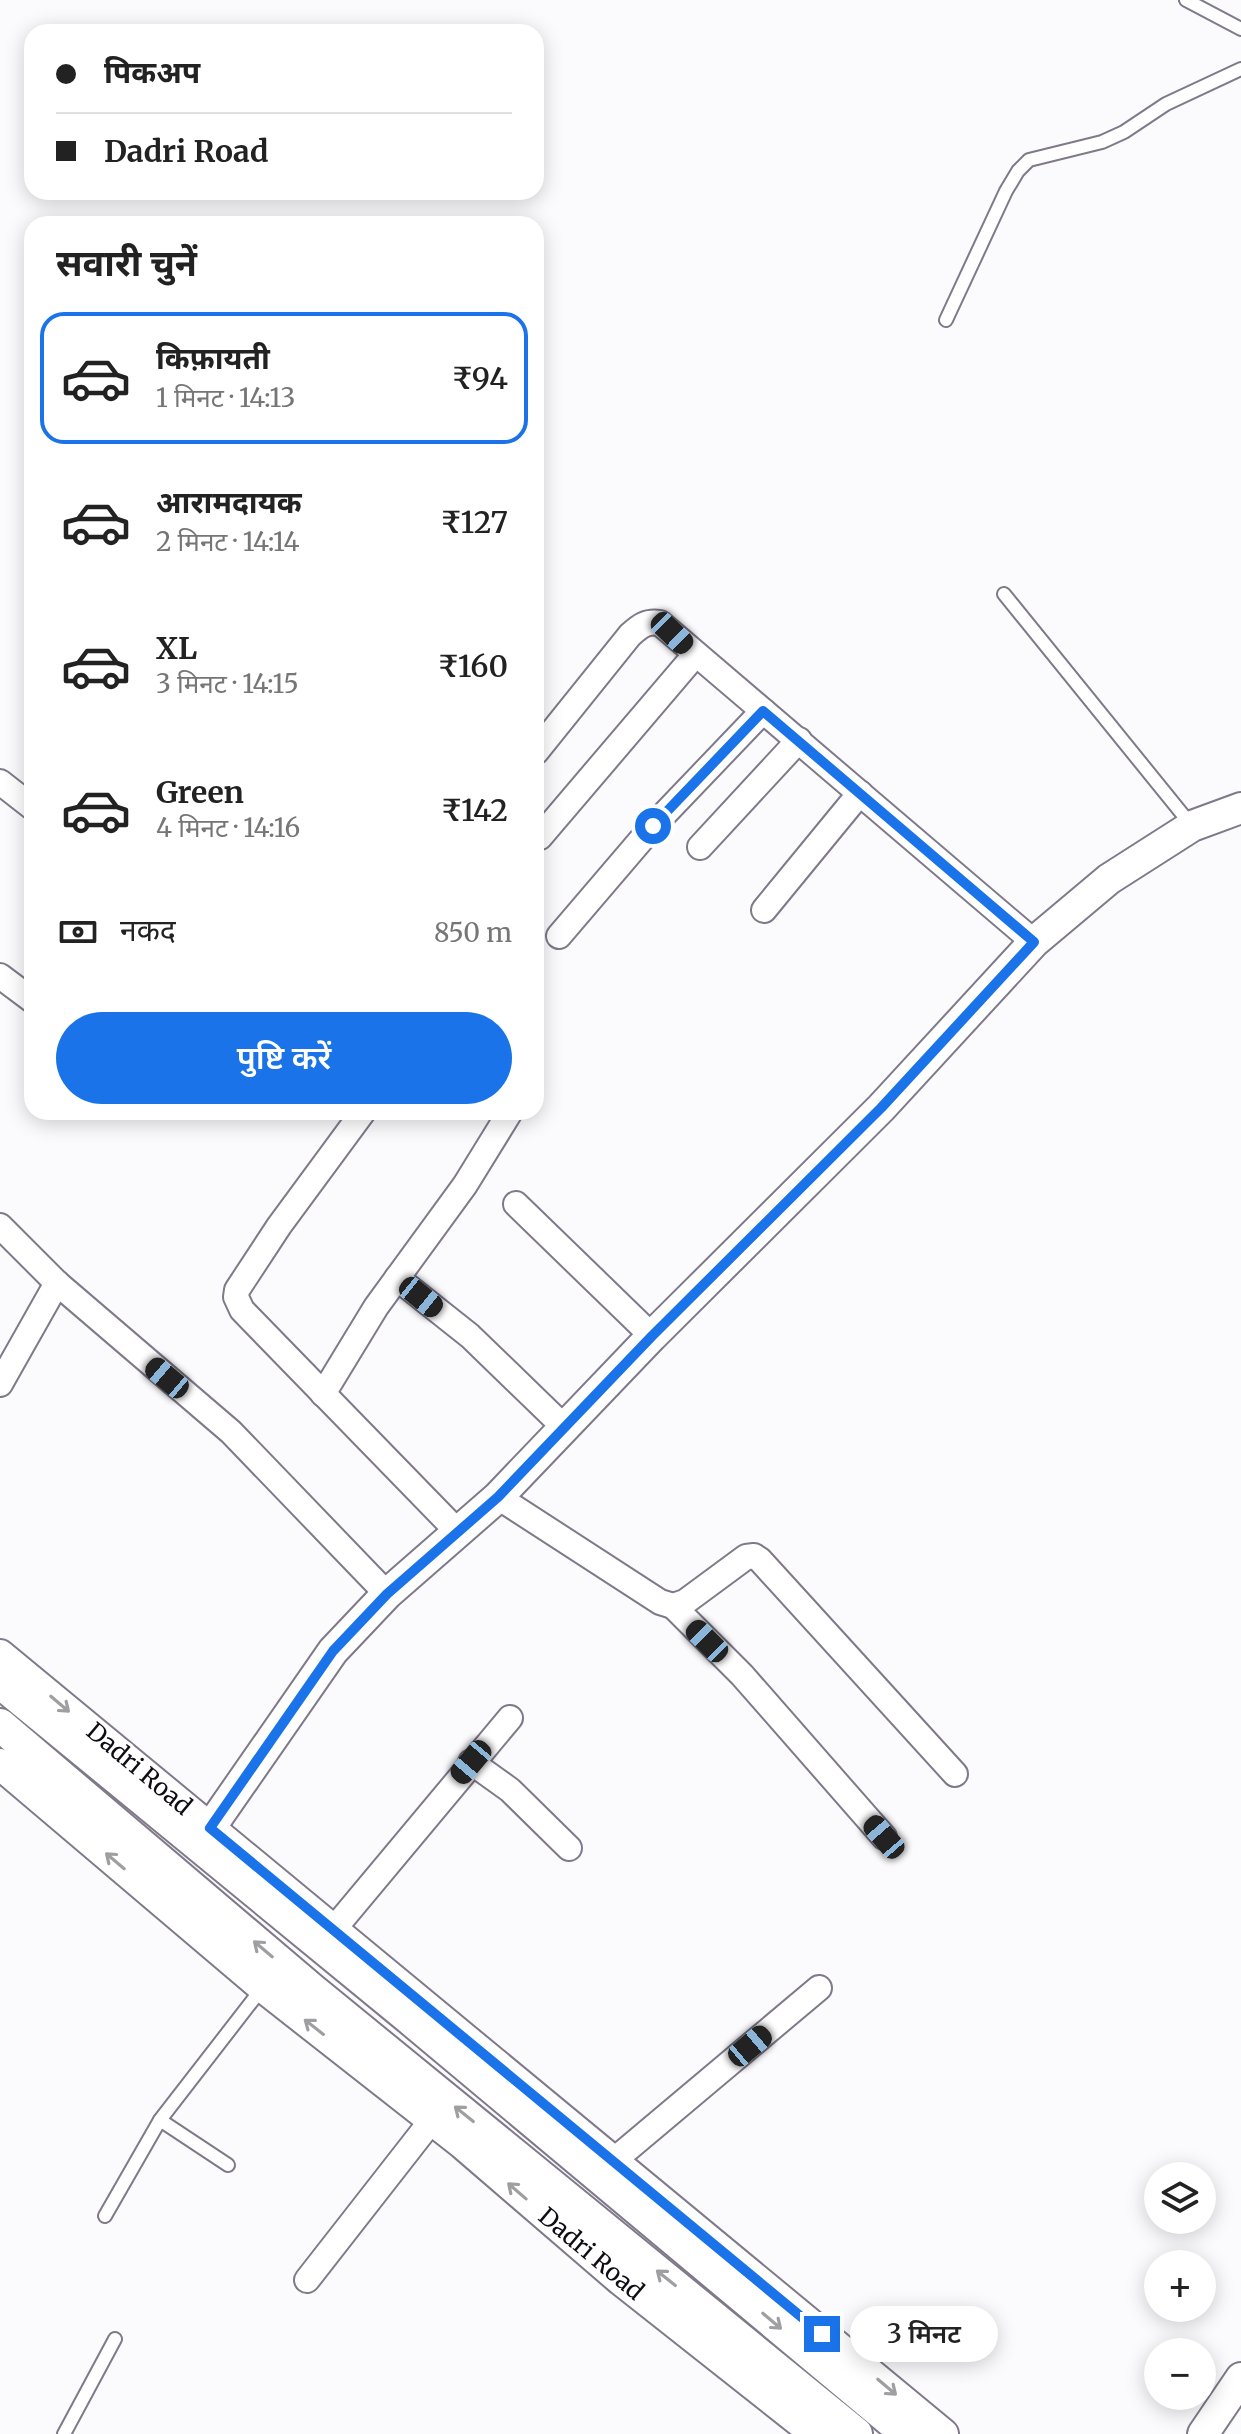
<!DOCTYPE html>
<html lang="hi">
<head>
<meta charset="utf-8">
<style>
	body { margin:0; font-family:Merriweather,"Noto Sans Devanagari",serif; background:#f2f2f2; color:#222; height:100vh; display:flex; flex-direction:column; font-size:30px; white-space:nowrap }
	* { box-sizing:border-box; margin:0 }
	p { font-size:26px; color:#767676 }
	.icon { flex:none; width:44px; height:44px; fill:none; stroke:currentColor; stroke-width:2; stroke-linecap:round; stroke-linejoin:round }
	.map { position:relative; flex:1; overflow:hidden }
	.drawer { position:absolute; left:24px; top:216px; width:520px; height:904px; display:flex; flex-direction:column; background:#fff; border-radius:24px; box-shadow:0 4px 20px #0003 }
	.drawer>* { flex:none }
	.hud { position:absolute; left:24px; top:24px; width:520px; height:176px; border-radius:24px; box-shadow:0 4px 20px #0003; display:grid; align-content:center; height:176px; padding:0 32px; background:#fff }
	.fabs { position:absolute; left:1144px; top:2162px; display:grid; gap:16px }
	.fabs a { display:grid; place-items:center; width:72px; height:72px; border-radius:50%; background:#fff; box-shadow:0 4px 20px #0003; font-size:40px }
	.end { position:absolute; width:36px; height:36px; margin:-18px; border:10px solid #1a73e8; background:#fff; box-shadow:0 0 0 4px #fff }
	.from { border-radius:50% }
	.bubble { position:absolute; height:56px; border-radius:28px; background:#fff; box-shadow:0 4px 20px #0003; font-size:26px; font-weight:600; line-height:56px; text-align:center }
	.car { position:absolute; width:24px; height:48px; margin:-24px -12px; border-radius:10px; box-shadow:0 0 6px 2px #0007; background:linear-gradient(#222 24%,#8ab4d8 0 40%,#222 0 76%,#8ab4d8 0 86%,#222 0) }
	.hud b { display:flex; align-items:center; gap:28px; height:76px; font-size:30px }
	.hud b+b { border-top:2px solid #e0e0e0 }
	.hud i { width:20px; height:20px; background:#222 }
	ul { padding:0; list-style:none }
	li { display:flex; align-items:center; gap:24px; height:132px; margin:0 16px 12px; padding:0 16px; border:4px solid transparent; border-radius:24px }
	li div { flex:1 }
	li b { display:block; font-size:30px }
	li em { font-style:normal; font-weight:600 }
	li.current { border-color:#1a73e8 }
	li>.icon { width:72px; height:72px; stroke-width:1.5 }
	h2 { padding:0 32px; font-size:36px; line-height:96px }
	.pay { display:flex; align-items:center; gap:20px; height:88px; padding:0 32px; font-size:30px }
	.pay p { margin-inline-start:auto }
	.cta { display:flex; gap:16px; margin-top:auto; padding:16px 32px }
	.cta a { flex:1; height:92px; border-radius:48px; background:#1a73e8; color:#fff; font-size:32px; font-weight:600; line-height:92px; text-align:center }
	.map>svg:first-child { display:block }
</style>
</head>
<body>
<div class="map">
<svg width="1241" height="2434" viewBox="0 0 1241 2434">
	<rect width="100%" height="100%" fill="#fbfafd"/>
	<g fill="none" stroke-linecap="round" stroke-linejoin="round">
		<g stroke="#7f798a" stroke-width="16">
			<g id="service">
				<polyline points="1186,0 1241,29"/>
				<polyline points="946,320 1006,191 1018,171 1029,160 1102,142 1124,132 1166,104 1241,69"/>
				<polyline points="1004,594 1192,826"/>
				<polyline points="160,2120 228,2165"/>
				<polyline points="105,2216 160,2120 263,1987"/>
				<polyline points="64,2434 115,2339"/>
			</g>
		</g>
		<g stroke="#7f798a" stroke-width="28">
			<g id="minor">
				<path d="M536,752L630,635C640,626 646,621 660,623L1034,942"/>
				<polyline points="0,782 32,807"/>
				<polyline points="540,837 695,655"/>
				<polyline points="700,847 799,740"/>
				<polyline points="764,910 860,793"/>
				<polyline points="559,936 653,826 763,711"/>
				<polyline points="0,976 32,1000"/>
				<polyline points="363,1112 279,1226 237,1290 236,1297 242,1310 457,1531"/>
				<polyline points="516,1204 652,1336"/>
				<polyline points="0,1226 57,1283 231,1432 387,1594"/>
				<polyline points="397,1278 470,1336 565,1428"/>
				<polyline points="0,1384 57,1283"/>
				<polyline points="323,1394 376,1307 465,1185 510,1112"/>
				<polyline points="498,1497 660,1602 673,1606 685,1602 746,1557 754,1556 760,1560 955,1774"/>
				<polyline points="673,1606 742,1675 884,1837"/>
				<polyline points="471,1762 510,1790 569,1848"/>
				<polyline points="333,1930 510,1718"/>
				<polyline points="612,2162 819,1988"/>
				<polyline points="307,2280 432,2120"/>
			</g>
		</g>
		<g stroke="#7f798a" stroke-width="34">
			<g id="tertiary">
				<polyline points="0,1655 943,2434"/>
				<polyline points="0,1764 263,1987 463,2144 621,2280 816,2434"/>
				<polyline points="210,1828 333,1651 387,1594 498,1497 652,1336 881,1108 1034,942 1109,879 1192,826 1241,808"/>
				<polyline points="1203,2434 1241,2378"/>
			</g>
		</g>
		<g stroke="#7f798a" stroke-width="36">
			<g id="secondary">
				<polyline points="0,1682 407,2016 907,2434"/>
				<polyline points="0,1725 312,1990 856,2434"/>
			</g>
		</g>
		<use href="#service" stroke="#fff" stroke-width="12"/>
		<use href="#minor" stroke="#fff" stroke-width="24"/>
		<use href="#tertiary" stroke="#fff" stroke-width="30"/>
		<use href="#secondary" stroke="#fff" stroke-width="32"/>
	</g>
	<defs><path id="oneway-shaft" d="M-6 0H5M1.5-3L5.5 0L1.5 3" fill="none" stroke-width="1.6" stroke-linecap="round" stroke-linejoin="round" transform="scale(2)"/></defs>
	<g stroke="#9f9ea1">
		<use href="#oneway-shaft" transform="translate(60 1704) rotate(40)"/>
		<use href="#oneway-shaft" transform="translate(115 1861) rotate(-140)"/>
		<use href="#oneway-shaft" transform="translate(263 1949) rotate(-140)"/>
		<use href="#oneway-shaft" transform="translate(314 2027) rotate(-142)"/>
		<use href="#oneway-shaft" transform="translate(464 2114) rotate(-141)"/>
		<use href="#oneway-shaft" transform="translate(517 2191) rotate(-139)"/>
		<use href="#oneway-shaft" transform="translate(666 2278) rotate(-141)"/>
		<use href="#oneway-shaft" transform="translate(772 2321) rotate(40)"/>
		<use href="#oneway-shaft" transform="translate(887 2387) rotate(40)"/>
	</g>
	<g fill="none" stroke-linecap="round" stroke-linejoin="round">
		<polyline stroke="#1a73e8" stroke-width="10" points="653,826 763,711 1034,942 881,1108 652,1336 498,1497 387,1594 333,1651 210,1828 822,2334"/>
	</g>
	<g text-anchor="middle" stroke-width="6" stroke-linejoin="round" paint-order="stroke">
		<g font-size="24" fill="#0f0c13" stroke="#fff">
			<text transform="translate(139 1769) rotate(40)" y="8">Dadri Road</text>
			<text transform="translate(591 2254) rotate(40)" y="8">Dadri Road</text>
		</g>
	</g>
</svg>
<div class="fabs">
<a><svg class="icon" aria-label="layers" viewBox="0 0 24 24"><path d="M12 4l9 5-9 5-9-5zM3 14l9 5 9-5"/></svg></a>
<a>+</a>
<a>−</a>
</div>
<i class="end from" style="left:653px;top:826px"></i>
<i class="end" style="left:822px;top:2334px"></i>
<div class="bubble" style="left:850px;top:2306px;width:148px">3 मिनट</div>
<i class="car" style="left:672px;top:633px;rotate:134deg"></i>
<i class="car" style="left:421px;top:1297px;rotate:129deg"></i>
<i class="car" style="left:167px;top:1378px;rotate:310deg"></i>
<i class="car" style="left:707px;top:1641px;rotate:315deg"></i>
<i class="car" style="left:471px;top:1762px;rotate:220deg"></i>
<i class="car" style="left:884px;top:1837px;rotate:319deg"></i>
<i class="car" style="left:750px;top:2046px;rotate:50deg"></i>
<div class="hud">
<b><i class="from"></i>पिकअप</b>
<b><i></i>Dadri Road</b>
</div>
<section class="drawer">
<h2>सवारी चुनें</h2>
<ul>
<li class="current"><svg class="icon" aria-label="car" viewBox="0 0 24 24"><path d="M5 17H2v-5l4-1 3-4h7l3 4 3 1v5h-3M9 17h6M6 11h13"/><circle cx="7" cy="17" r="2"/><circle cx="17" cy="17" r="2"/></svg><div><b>किफ़ायती</b><p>1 मिनट · 14:13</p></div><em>₹94</em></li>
<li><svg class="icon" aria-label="car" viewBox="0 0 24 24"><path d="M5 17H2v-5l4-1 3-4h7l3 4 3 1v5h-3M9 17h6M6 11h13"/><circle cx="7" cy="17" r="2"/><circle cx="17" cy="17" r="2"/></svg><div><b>आरामदायक</b><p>2 मिनट · 14:14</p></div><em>₹127</em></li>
<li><svg class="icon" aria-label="car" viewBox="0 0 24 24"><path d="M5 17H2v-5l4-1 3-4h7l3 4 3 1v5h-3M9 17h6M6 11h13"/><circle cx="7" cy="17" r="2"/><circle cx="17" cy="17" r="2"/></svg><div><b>XL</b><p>3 मिनट · 14:15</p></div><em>₹160</em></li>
<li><svg class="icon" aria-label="car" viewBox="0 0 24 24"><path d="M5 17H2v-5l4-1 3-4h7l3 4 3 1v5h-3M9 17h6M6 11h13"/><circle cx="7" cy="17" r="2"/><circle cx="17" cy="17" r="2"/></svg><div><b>Green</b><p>4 मिनट · 14:16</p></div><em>₹142</em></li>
</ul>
<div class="pay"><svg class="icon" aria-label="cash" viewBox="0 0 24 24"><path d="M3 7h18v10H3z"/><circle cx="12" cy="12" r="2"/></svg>नकद<p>850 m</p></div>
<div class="cta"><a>पुष्टि करें</a></div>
</section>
</div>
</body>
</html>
